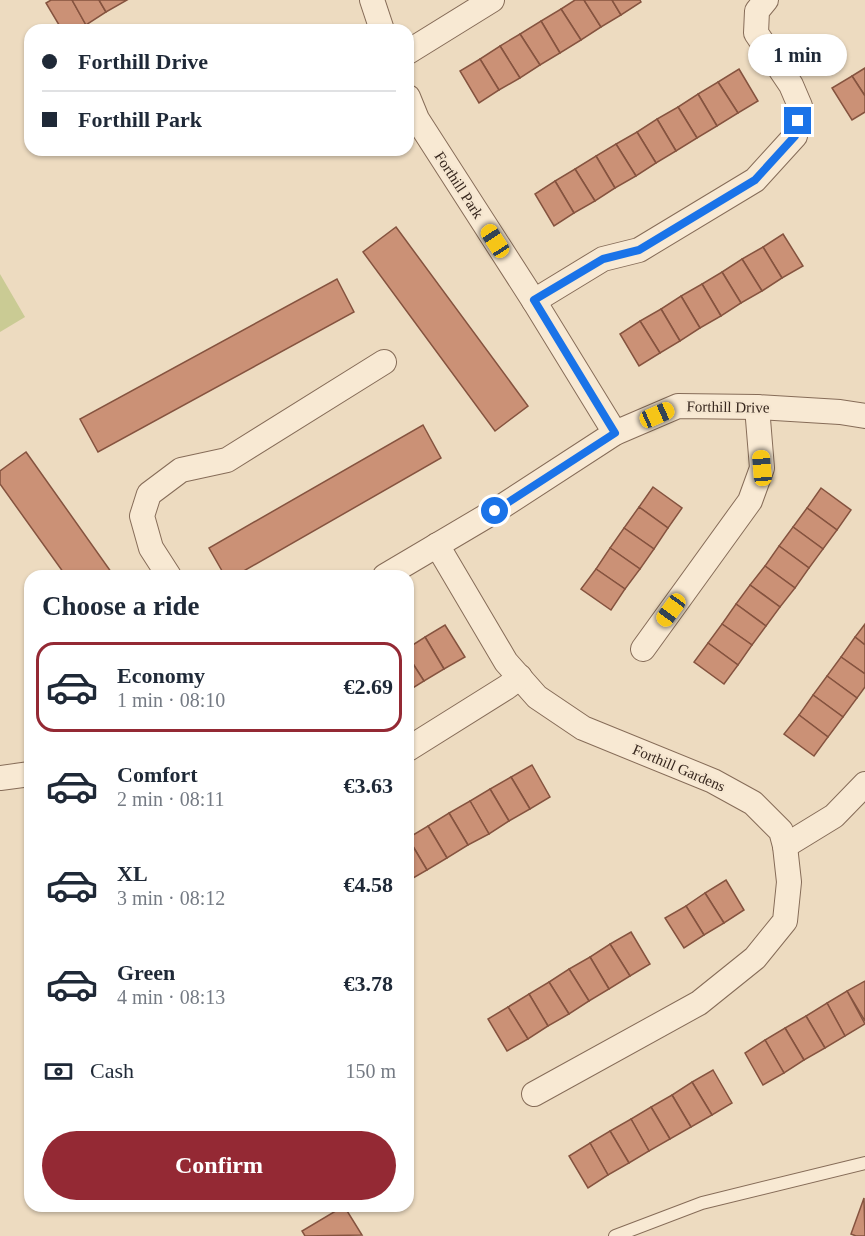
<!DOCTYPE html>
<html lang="en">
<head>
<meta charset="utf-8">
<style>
	body { margin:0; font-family:"Times New Roman",serif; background:#f6f6f7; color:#1f2937; height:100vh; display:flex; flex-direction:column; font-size:22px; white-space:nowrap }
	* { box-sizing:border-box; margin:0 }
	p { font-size:20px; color:#747a83 }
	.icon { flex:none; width:33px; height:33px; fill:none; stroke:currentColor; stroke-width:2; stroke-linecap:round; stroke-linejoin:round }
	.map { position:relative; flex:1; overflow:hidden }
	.side { position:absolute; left:24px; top:570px; width:390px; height:642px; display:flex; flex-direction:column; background:#fff; border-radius:18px; box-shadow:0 2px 4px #0004 }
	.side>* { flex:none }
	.guide { position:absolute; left:24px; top:24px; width:390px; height:132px; border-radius:18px; box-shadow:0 2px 4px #0004; display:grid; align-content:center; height:132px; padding:0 18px; background:#fff }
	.end { position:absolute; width:27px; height:27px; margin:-14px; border:8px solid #1a73e8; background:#fff; box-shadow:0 0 0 3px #fff }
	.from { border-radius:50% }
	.bubble { position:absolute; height:42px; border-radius:21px; background:#fff; box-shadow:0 2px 4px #0004; font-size:20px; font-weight:600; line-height:42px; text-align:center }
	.car { position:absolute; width:18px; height:36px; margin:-18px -9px; border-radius:8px; box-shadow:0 0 4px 2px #0007; background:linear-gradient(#f5c518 24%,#345 0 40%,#f5c518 0 76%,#345 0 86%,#f5c518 0) }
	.guide b { display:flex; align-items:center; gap:21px; height:57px; font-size:22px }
	.guide b+b { border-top:2px solid #e0e1e3 }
	.guide i { width:15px; height:15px; background:#1f2937 }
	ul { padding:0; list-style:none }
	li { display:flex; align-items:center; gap:18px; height:90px; margin:0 12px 9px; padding:0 6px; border:3px solid transparent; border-radius:18px }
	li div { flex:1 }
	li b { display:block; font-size:22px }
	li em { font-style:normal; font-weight:600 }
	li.active { border-color:#942934 }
	li>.icon { width:54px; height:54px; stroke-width:1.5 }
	h2 { padding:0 18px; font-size:27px; line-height:72px }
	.pay { display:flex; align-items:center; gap:15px; height:66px; padding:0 18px; font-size:22px }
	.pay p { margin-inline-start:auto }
	.primary-button { display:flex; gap:12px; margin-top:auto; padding:12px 18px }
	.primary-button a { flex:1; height:69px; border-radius:36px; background:#942934; color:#fff; font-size:24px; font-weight:600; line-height:69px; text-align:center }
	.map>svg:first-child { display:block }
</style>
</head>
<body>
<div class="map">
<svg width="865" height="1236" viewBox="0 0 865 1236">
	<rect width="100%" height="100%" fill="#eddbc0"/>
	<polygon fill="#cacb94" points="0,274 25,317 0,332"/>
	<g fill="#cb9176" stroke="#85533f" stroke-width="1.5">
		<polygon points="51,0 72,0 86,25 77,30 62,30 46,3"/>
		<polygon points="72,0 99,0 106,12 86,25"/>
		<polygon points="99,0 127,0 106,12"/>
		<polygon points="575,0 584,0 601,27 581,40 561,9"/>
		<polygon points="584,0 612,0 621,15 601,27"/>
		<polygon points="612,0 640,0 641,2 621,15"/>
		<polygon points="561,9 581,40 560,53 541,21"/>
		<polygon points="541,21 560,53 540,65 520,34"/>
		<polygon points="520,34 540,65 520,78 500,46"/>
		<polygon points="500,46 520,78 499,90 480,59"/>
		<polygon points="480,59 499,90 479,103 460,71"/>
		<polygon points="865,68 865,96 852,76"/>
		<polygon points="739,69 758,101 738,113 718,82"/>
		<polygon points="852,76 865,96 865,112 852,120 832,88"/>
		<polygon points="718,82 738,113 717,126 698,94"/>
		<polygon points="698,94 717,126 697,138 678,107"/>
		<polygon points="678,107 697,138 676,151 657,119"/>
		<polygon points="657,119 676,151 656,163 637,132"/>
		<polygon points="637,132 656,163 636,176 616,144"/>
		<polygon points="616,144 636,176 615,188 596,156"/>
		<polygon points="596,156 615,188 595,201 575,169"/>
		<polygon points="575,169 595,201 574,213 555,181"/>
		<polygon points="555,181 574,213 554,226 535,194"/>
		<polygon points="396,227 528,406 495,431 363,252"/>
		<polygon points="783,234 803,266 782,278 763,247"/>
		<polygon points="763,247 782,278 762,291 742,259"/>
		<polygon points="742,259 762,291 741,303 722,272"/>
		<polygon points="722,272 741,303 721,316 702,284"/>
		<polygon points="337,279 354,312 98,452 80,419"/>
		<polygon points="702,284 721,316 700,328 681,296"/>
		<polygon points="681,296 700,328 680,341 661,309"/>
		<polygon points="661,309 680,341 660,353 640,321"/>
		<polygon points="640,321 660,353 639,366 620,334"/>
		<polygon points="423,425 441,458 235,576 225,576 209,548"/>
		<polygon points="26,452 114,576 66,576 0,484 0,471"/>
		<polygon points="653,487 682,508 668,528 639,507"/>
		<polygon points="821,488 851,510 837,530 807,508"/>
		<polygon points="639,507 668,528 654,549 624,528"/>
		<polygon points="807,508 837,530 823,549 793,527"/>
		<polygon points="793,527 823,549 809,568 779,546"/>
		<polygon points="624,528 654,549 640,569 610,548"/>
		<polygon points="779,546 809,568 795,588 765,566"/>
		<polygon points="610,548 640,569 625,589 596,569"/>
		<polygon points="765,566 795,588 780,607 750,585"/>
		<polygon points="596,569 625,589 611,610 581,589"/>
		<polygon points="750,585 780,607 766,626 736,604"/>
		<polygon points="736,604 766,626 752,645 722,624"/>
		<polygon points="722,624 752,645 738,665 708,643"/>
		<polygon points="865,624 865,645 855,637"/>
		<polygon points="445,625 465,657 444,669 425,637"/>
		<polygon points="425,637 444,669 424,681 408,656 408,648"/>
		<polygon points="855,637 865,645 865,674 841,657"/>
		<polygon points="708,643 738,665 724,684 694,662"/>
		<polygon points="408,656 424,681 408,691"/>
		<polygon points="841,657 865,674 865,687 857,698 827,676"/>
		<polygon points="827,676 857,698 843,717 813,695"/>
		<polygon points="813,695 843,717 828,737 799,715"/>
		<polygon points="799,715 828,737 814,756 784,734"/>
		<polygon points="532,765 550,797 530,809 511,777"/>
		<polygon points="511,777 530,809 509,821 490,789"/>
		<polygon points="490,789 509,821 489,834 470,801"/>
		<polygon points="470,801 489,834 468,845 449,813"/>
		<polygon points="449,813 468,845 447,858 428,826"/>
		<polygon points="428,826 447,858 427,870 408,838"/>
		<polygon points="408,838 427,870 408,881"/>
		<polygon points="726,880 744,910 724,923 705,893"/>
		<polygon points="705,893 724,923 704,935 686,906"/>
		<polygon points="686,906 704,935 684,948 665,918"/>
		<polygon points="631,932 650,964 630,976 610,944"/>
		<polygon points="610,944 630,976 609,989 590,957"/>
		<polygon points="590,957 609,989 589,1001 569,969"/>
		<polygon points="569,969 589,1001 569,1014 549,982"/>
		<polygon points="865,981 865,1021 847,991"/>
		<polygon points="549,982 569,1014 548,1026 529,994"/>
		<polygon points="847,991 865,1024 845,1036 827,1003"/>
		<polygon points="529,994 548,1026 528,1039 508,1007"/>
		<polygon points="827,1003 845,1036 825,1048 806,1016"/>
		<polygon points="508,1007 528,1039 507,1051 488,1019"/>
		<polygon points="806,1016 825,1048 804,1060 785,1028"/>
		<polygon points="785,1028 804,1060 784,1073 765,1040"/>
		<polygon points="765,1040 784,1073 763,1085 745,1053"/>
		<polygon points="713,1070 732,1103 712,1115 692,1082"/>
		<polygon points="692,1082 712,1115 691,1127 672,1095"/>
		<polygon points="672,1095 691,1127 670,1139 651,1107"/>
		<polygon points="651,1107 670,1139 649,1151 631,1119"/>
		<polygon points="631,1119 649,1151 629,1163 610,1131"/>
		<polygon points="610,1131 629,1163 608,1175 590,1143"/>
		<polygon points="590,1143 608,1175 588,1188 569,1156"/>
		<polygon points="864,1198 865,1236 856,1236 851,1234"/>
		<polygon points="344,1206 362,1235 305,1236 302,1231"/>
	</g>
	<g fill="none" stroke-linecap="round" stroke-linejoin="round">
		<g stroke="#866c58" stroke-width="14">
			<polyline id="service" points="615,1236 702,1203 865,1163"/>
		</g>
		<g stroke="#866c58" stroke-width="26">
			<g id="minor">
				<polyline points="372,0 382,30"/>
				<polyline points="408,52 492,0"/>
				<polyline points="408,97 417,119 534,301 615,433"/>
				<polyline points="534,301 603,259 639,250 755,180 795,136 800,106 791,85 756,33 757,11 766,0"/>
				<polyline points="437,545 506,662 537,697 583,728 713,781 753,803 781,831 785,846 789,882 785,921 755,958 699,1003 534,1094"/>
				<polyline points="169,576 151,548 142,516 149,494 181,470 227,460 384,362"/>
				<polyline points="385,576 495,511 615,433 678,406 757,407 840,412 865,416"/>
				<polyline points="643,649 750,501 762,468 757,407"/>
				<polyline points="408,749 507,687 520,677"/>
				<polyline points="0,778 30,774"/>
				<polyline points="785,846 834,816 865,784"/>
			</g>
		</g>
		<use href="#service" stroke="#f8e9d3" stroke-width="12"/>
		<use href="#minor" stroke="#f8e9d3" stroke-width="24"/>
	</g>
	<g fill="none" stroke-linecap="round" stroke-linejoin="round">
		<polyline stroke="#1a73e8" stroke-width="8" points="495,511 615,433 534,300 603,259 639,250 755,180 795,136 798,121"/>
	</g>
	<g text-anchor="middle" stroke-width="4.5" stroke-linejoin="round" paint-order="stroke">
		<g font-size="15" fill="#36261d" stroke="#f5e6d0">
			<text transform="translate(459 185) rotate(57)" y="5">Forthill Park</text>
			<text transform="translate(728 407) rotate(1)" y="5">Forthill Drive</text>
			<text transform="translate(679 768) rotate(23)" y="5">Forthill Gardens</text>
		</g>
	</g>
</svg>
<i class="end from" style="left:495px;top:511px"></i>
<i class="end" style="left:798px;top:121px"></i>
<div class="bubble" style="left:748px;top:34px;width:99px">1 min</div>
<i class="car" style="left:495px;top:241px;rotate:327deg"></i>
<i class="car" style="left:657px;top:415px;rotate:66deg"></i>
<i class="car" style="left:762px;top:468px;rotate:355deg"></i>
<i class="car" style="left:671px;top:610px;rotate:216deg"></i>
<div class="guide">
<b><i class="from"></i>Forthill Drive</b>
<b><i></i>Forthill Park</b>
</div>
<section class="side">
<h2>Choose a ride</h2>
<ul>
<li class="active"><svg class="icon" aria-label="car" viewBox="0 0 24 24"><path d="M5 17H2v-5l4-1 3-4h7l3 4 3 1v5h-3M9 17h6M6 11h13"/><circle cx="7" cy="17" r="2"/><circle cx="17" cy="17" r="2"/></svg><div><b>Economy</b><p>1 min · 08:10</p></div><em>€2.69</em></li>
<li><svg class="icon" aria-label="car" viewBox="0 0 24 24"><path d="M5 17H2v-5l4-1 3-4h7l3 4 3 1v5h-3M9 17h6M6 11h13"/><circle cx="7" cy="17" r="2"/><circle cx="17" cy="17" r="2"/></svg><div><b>Comfort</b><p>2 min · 08:11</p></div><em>€3.63</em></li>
<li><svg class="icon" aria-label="car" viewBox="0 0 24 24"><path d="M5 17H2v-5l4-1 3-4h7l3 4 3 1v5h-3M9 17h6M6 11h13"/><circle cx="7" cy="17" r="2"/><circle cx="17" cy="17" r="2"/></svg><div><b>XL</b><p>3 min · 08:12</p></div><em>€4.58</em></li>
<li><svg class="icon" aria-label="car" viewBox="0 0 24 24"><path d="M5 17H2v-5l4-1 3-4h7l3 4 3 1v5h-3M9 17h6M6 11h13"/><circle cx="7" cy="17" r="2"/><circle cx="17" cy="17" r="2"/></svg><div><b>Green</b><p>4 min · 08:13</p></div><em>€3.78</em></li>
</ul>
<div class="pay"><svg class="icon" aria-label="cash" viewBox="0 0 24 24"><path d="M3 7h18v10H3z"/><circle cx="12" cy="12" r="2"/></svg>Cash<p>150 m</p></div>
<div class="primary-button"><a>Confirm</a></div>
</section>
</div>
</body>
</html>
